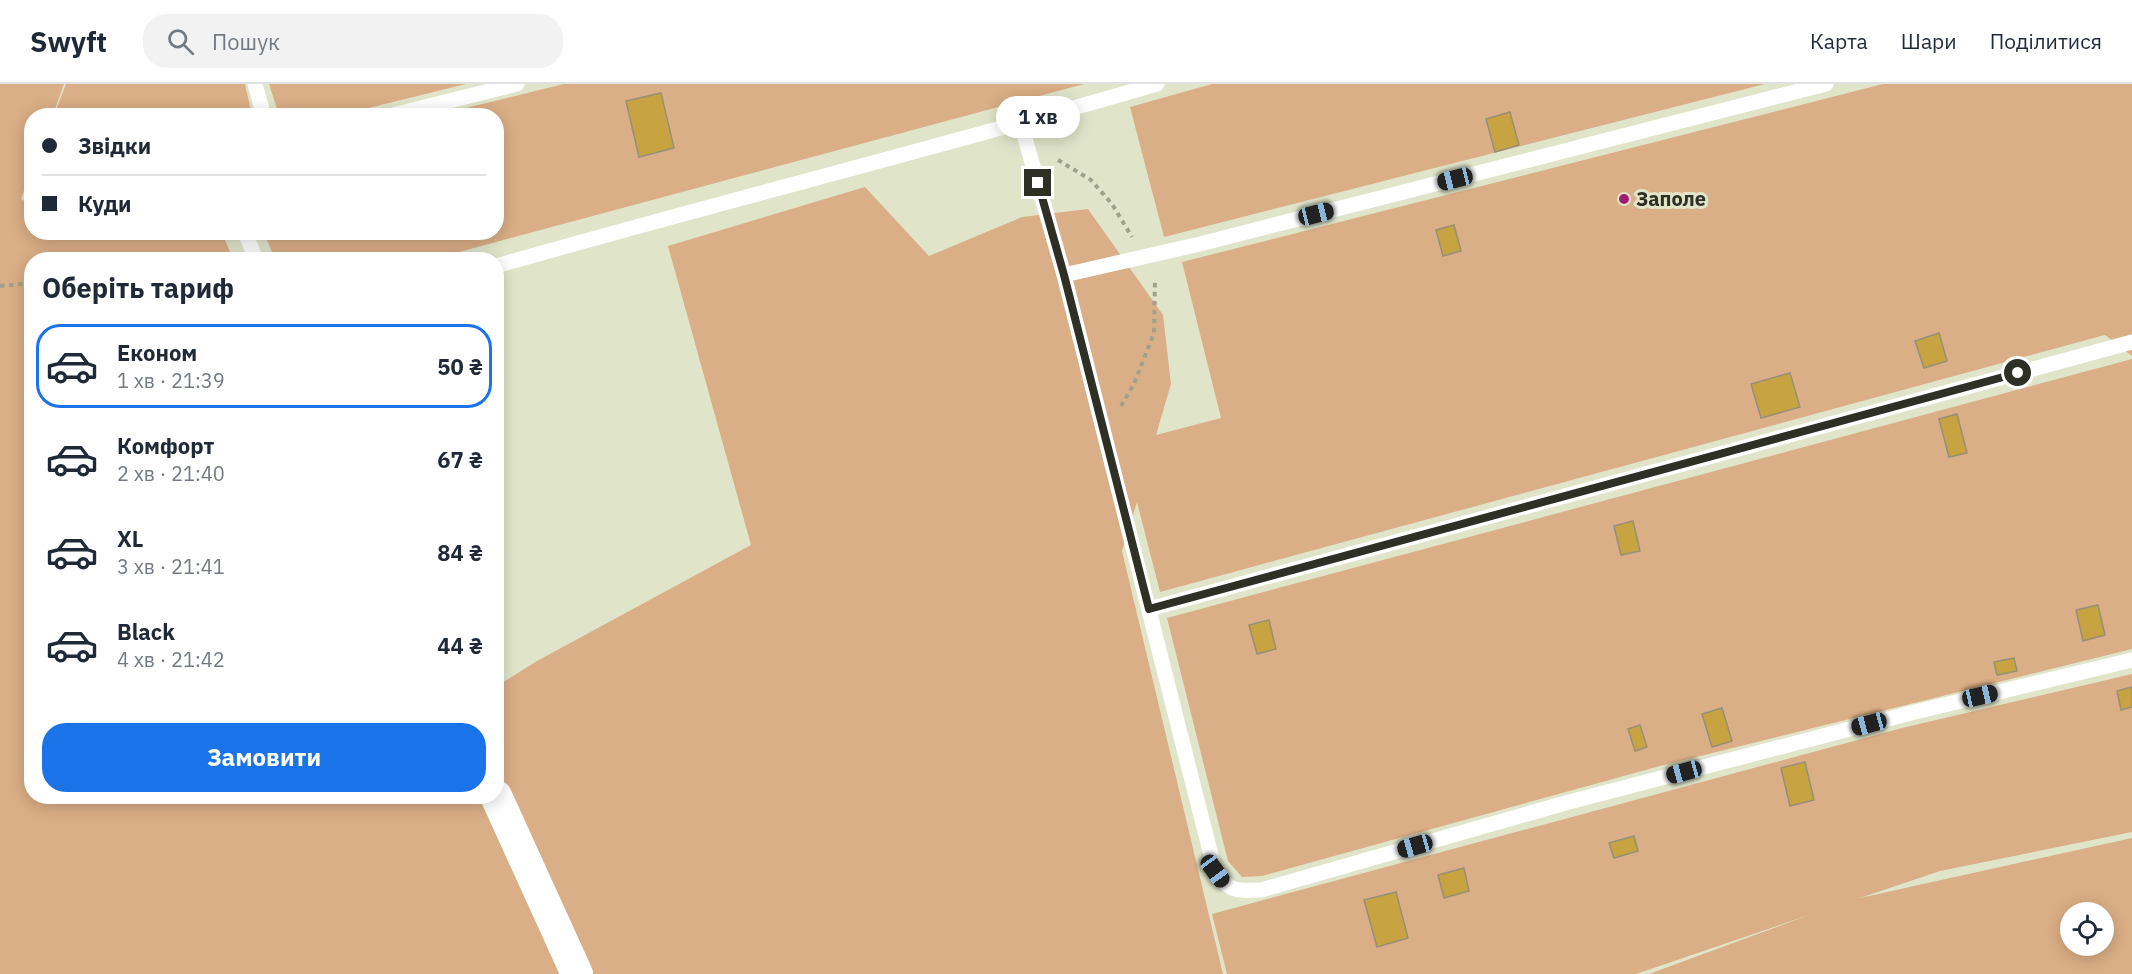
<!DOCTYPE html>
<html lang="uk">
<head>
<meta charset="utf-8">
<style>
	body { margin:0; font-family:"IBM Plex Sans",sans-serif; background:#f2f2f3; color:#1f2937; height:100vh; display:flex; flex-direction:column; font-size:22px; white-space:nowrap }
	* { box-sizing:border-box; margin:0 }
	p { font-size:20px; color:#747a83 }
	.icon { flex:none; width:33px; height:33px; fill:none; stroke:currentColor; stroke-width:2; stroke-linecap:round; stroke-linejoin:round }
	.map { position:relative; flex:1; overflow:hidden }
	.sheet { position:absolute; left:24px; top:168px; width:480px; height:552px; display:flex; flex-direction:column; background:#fff; border-radius:24px; box-shadow:0 3px 15px #0003 }
	.sheet>* { flex:none }
	.top-card { position:absolute; left:24px; top:24px; width:480px; height:132px; border-radius:24px; box-shadow:0 3px 15px #0003; display:grid; align-content:center; height:132px; padding:0 18px; background:#fff }
	.tools { position:absolute; left:2060px; top:818px; display:grid; gap:12px }
	.tools a { display:grid; place-items:center; width:54px; height:54px; border-radius:50%; background:#fff; box-shadow:0 3px 15px #0003; font-size:30px }
	.end { position:absolute; width:27px; height:27px; margin:-14px; border:8px solid #2e2f25; background:#fff; box-shadow:0 0 0 3px #fff }
	.from { border-radius:50% }
	.bubble { position:absolute; height:42px; border-radius:21px; background:#fff; box-shadow:0 3px 15px #0003; font-size:20px; font-weight:800; line-height:42px; text-align:center }
	.car { position:absolute; width:18px; height:36px; margin:-18px -9px; border-radius:8px; box-shadow:0 0 4px 2px #0007; background:linear-gradient(#222 24%,#8ab4d8 0 40%,#222 0 76%,#8ab4d8 0 86%,#222 0) }
	.top-card b { display:flex; align-items:center; gap:21px; height:57px; font-size:22px }
	.top-card b+b { border-top:2px solid #e0e1e3 }
	.top-card i { width:15px; height:15px; background:#1f2937 }
	ul { padding:0; list-style:none }
	li { display:flex; align-items:center; gap:18px; height:84px; margin:0 12px 9px; padding:0 6px; border:3px solid transparent; border-radius:24px }
	li div { flex:1 }
	li b { display:block; font-size:22px }
	li em { font-style:normal; font-weight:800 }
	li.selected { border-color:#1a73e8 }
	li>.icon { width:54px; height:54px; stroke-width:1.5 }
	h2 { padding:0 18px; font-size:27px; line-height:72px }
	.button { display:flex; gap:12px; margin-top:auto; padding:12px 18px }
	.button a { flex:1; height:69px; border-radius:24px; background:#1a73e8; color:#fff; font-size:24px; font-weight:800; line-height:69px; text-align:center }
	header { display:flex; align-items:center; gap:36px; box-sizing:border-box; height:84px; padding:0 30px; background:#fff; border-bottom:2px solid #e0e1e3 }
	header strong { font-size:28px }
	nav { display:flex; gap:33px; margin-inline-start:auto; font-size:21px }
	.search { width:420px; height:54px; background:#f2f2f3; display:flex; align-items:center; gap:15px; box-sizing:border-box; padding:0 21px; border-radius:24px; color:#747a83; font-size:22px }
	.map>svg:first-child { display:block }
</style>
</head>
<body>
<header>
<strong>Swyft</strong>
<div class="search"><svg class="icon" aria-label="search" viewBox="0 0 24 24"><circle cx="10" cy="10" r="6"/><path d="M15 15l6 6"/></svg>Пошук</div>
<nav><a>Карта</a><a>Шари</a><a>Поділитися</a></nav>
</header>
<div class="map">
<svg width="2132" height="890" viewBox="0 0 2132 890">
	<rect width="100%" height="100%" fill="#e0e5ca"/>
	<g fill="#daae86" fill-rule="evenodd">
		<polygon points="0,0 64,0 53,31 32,32 31,87 21,115 31,121 32,148 222,149 233,175 32,176 32,712 496,712 497,602 537,577 751,461 668,162 865,103 929,172 1022,133 1088,125 1163,231 1171,300 1156,351 1221,334 1182,178 1883,0 2132,0 2132,272 2105,251 1160,508 1137,418 1122,467 1223,890 0,890"/>
		<polygon points="66,0 245,0 252,31 54,31"/>
		<polygon points="269,0 466,0 340,31 279,31"/>
		<polygon points="564,0 1084,0 433,175 275,175 264,149 496,148 496,32 437,31"/>
		<polygon points="1212,0 1765,0 1164,153 1130,23"/>
		<polygon points="2132,275 2132,565 1660,682 1262,792 1242,793 1228,777 1167,534"/>
		<path d="M2132,590V748L1940,787L1860,814L2132,754V890H1649L1809,831L1636,890H1227L1212,830L1902,644ZM2070,828H2103V861H2070Z"/>
	</g>
	<g fill="#c7a441" stroke="#988f77" stroke-width="1.5">
		<polygon points="661,9 674,64 639,73 626,17"/>
		<polygon points="1510,28 1519,61 1495,68 1486,35"/>
		<polygon points="1454,141 1461,167 1443,172 1436,146"/>
		<polygon points="1939,249 1947,277 1924,284 1915,257"/>
		<polygon points="1790,289 1800,323 1761,334 1751,300"/>
		<polygon points="1957,330 1967,369 1949,373 1939,335"/>
		<polygon points="1633,437 1640,467 1621,471 1614,442"/>
		<polygon points="2098,521 2105,551 2083,557 2076,526"/>
		<polygon points="1269,536 1276,565 1257,570 1249,541"/>
		<polygon points="2014,574 2017,587 1997,591 1994,578"/>
		<polygon points="2132,603 2132,623 2121,626 2117,607"/>
		<polygon points="1722,624 1732,657 1712,663 1702,630"/>
		<polygon points="1640,641 1647,663 1635,667 1628,645"/>
		<polygon points="1805,678 1814,716 1790,722 1781,684"/>
		<polygon points="1634,752 1638,767 1614,774 1609,759"/>
		<polygon points="1464,784 1469,807 1444,814 1438,791"/>
		<polygon points="1396,808 1408,854 1377,863 1364,816"/>
	</g>
	<g fill="none" stroke-linecap="round" stroke-linejoin="round">
		<g stroke="#9ea28d" stroke-width="4" stroke-dasharray="4.5 4.5" stroke-linecap="butt">
			<polyline points="1058,76 1091,96 1112,120 1132,153"/>
			<polyline points="0,202 32,199"/>
			<polyline points="1121,322 1134,300 1154,249 1155,195"/>
		</g>
		<g stroke="#fff" stroke-width="15">
			<polyline points="255,0 264,32"/>
			<polyline points="389,32 517,0"/>
			<path d="M1021,40L1064,191L1215,787C1230,808 1235,807 1261,806L1569,718L1915,628L2132,576"/>
			<polyline points="245,148 256,176"/>
			<path d="M496,182C716,119 938,64 1157,0"/>
			<polyline points="1064,191 1200,160 1826,0"/>
			<polyline points="1149,525 2132,258"/>
		</g>
		<polyline stroke="#fff" stroke-width="32" points="496,712 577,890"/>
	</g>
	<g fill="none" stroke-linecap="round" stroke-linejoin="round">
		<polyline stroke="#2e2f25" stroke-width="8" points="1038,99 1064,191 1149,525 2018,289"/>
	</g>
	<circle fill="#9f1e70" stroke="#e0e5ca" stroke-width="2" cx="1624" cy="115" r="6"/>
	<g text-anchor="middle" stroke-width="6" stroke-linejoin="round" paint-order="stroke">
		<g font-size="20" font-weight="bold" fill="#2e2f25" stroke="#e0e5ca" text-anchor="start">
			<text x="1636" y="122">Заполе</text>
		</g>
	</g>
</svg>
<div class="tools">
<a><svg class="icon" aria-label="locate" viewBox="0 0 24 24"><circle cx="12" cy="12" r="6"/><path d="M12 2v4M12 18v4M2 12h4M18 12h4"/></svg></a>
</div>
<i class="end from" style="left:2018px;top:289px"></i>
<i class="end" style="left:1038px;top:99px"></i>
<div class="bubble" style="left:996px;top:12px;width:84px">1 хв</div>
<i class="car" style="left:1455px;top:95px;rotate:256deg"></i>
<i class="car" style="left:1316px;top:130px;rotate:76deg"></i>
<i class="car" style="left:1980px;top:612px;rotate:77deg"></i>
<i class="car" style="left:1869px;top:640px;rotate:255deg"></i>
<i class="car" style="left:1684px;top:688px;rotate:255deg"></i>
<i class="car" style="left:1415px;top:762px;rotate:254deg"></i>
<i class="car" style="left:1215px;top:787px;rotate:144deg"></i>
<div class="top-card">
<b><i class="from"></i>Звідки</b>
<b><i></i>Куди</b>
</div>
<section class="sheet">
<h2>Оберіть тариф</h2>
<ul>
<li class="selected"><svg class="icon" aria-label="car" viewBox="0 0 24 24"><path d="M5 17H2v-5l4-1 3-4h7l3 4 3 1v5h-3M9 17h6M6 11h13"/><circle cx="7" cy="17" r="2"/><circle cx="17" cy="17" r="2"/></svg><div><b>Економ</b><p>1 хв · 21:39</p></div><em>50 ₴</em></li>
<li><svg class="icon" aria-label="car" viewBox="0 0 24 24"><path d="M5 17H2v-5l4-1 3-4h7l3 4 3 1v5h-3M9 17h6M6 11h13"/><circle cx="7" cy="17" r="2"/><circle cx="17" cy="17" r="2"/></svg><div><b>Комфорт</b><p>2 хв · 21:40</p></div><em>67 ₴</em></li>
<li><svg class="icon" aria-label="car" viewBox="0 0 24 24"><path d="M5 17H2v-5l4-1 3-4h7l3 4 3 1v5h-3M9 17h6M6 11h13"/><circle cx="7" cy="17" r="2"/><circle cx="17" cy="17" r="2"/></svg><div><b>XL</b><p>3 хв · 21:41</p></div><em>84 ₴</em></li>
<li><svg class="icon" aria-label="car" viewBox="0 0 24 24"><path d="M5 17H2v-5l4-1 3-4h7l3 4 3 1v5h-3M9 17h6M6 11h13"/><circle cx="7" cy="17" r="2"/><circle cx="17" cy="17" r="2"/></svg><div><b>Black</b><p>4 хв · 21:42</p></div><em>44 ₴</em></li>
</ul>
<div class="button"><a>Замовити</a></div>
</section>
</div>
</body>
</html>
